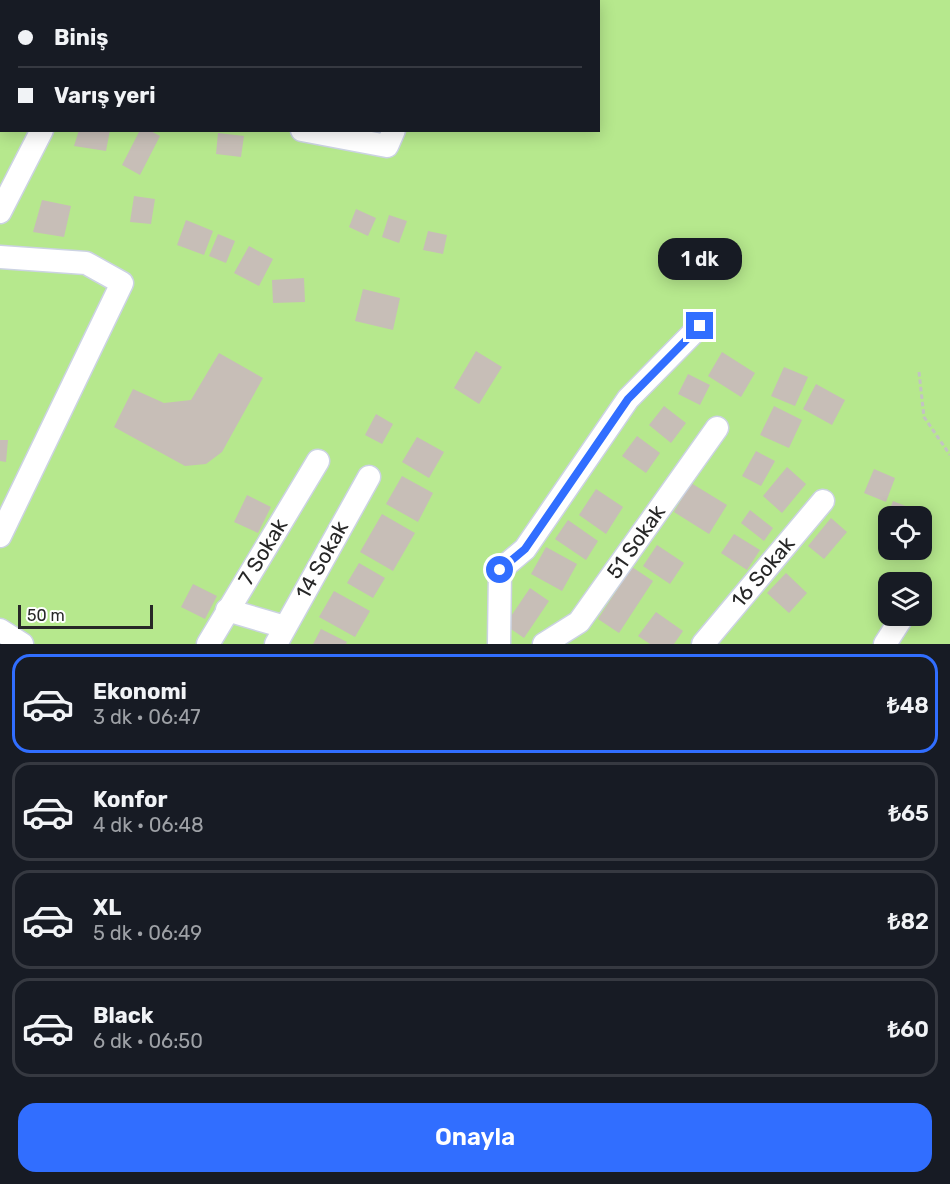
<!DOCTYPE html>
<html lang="tr">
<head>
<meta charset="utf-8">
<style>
	body { margin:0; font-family:Rubik,sans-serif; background:#242831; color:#f1f3f6; height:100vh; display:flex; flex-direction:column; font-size:22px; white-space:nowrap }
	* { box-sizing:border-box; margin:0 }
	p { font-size:20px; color:#9ea1a6 }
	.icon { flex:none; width:33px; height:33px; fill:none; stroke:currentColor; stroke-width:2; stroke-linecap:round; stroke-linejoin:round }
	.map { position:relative; height:644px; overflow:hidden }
	.side { display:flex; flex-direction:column; background:#171b24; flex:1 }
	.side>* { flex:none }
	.guide { position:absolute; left:0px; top:0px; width:600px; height:132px; box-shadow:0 3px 15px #0003; display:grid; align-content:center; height:132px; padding:0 18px; background:#171b24 }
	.controls { position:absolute; left:878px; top:506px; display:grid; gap:12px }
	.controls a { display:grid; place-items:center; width:54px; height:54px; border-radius:12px; background:#171b24; box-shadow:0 3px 15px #0003; font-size:30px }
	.scale { position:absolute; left:18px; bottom:15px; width:135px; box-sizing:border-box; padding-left:6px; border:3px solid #272727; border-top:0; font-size:16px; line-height:21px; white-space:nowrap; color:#272727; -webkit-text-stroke:4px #fff; paint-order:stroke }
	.end { position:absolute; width:27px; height:27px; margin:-14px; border:8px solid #316eff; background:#fff; box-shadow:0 0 0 3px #fff }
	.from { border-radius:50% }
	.bubble { position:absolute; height:42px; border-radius:18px; background:#171b24; box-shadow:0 3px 15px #0003; font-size:20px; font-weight:600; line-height:42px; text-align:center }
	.guide b { display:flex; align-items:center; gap:21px; height:57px; font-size:22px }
	.guide b+b { border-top:2px solid #363941 }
	.guide i { width:15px; height:15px; background:#f1f3f6 }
	ul { padding:10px 0 0; list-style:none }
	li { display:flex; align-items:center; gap:18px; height:99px; margin:0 12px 9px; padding:0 6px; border:3px solid #363941; border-radius:18px }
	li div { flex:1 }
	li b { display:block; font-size:22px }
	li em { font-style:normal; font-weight:600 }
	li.on { border-color:#316eff }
	li>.icon { width:54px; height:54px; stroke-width:1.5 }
	.action { display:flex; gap:12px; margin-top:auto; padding:12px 18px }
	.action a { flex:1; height:69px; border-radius:18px; background:#316eff; color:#fff; font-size:24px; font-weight:600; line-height:69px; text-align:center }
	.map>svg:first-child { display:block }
</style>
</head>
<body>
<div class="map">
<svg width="950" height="644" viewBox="0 0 950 644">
	<rect width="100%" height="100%" fill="#ece1d7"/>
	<path fill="#b6e88d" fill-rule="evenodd" d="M0,0H950V644H0ZM2,2H598V130H2ZM888,516H921V549H888ZM888,582H921V615H888Z"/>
	<g fill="#c7beb7">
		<polygon points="79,130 110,130 106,151 74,146"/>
		<polygon points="140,130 149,130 160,136 140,175 122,165"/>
		<polygon points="218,133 244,136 241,157 216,154"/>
		<polygon points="134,196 155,199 151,224 130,222"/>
		<polygon points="42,200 71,206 64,237 33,232"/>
		<polygon points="356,209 376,218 368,236 349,227"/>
		<polygon points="389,215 407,221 399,243 382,237"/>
		<polygon points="186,220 213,231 204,255 177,245"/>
		<polygon points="428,231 447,235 443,254 423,250"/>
		<polygon points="218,234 235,241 226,263 209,256"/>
		<polygon points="249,246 273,259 259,286 234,273"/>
		<polygon points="304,278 305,302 273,303 272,280"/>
		<polygon points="363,289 400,298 393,330 355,321"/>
		<polygon points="476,351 502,367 479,404 454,388"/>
		<polygon points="722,352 755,373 741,397 708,376"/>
		<polygon points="219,353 263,378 222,452 206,464 185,466 114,427 133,389 164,403 191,400"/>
		<polygon points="784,367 808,377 795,406 771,396"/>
		<polygon points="688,374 710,385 700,405 678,394"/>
		<polygon points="816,384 845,400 832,425 803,409"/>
		<polygon points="664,406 686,423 671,443 649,425"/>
		<polygon points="774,406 802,420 789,448 760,435"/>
		<polygon points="376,414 393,424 382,444 365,435"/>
		<polygon points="637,436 660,453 646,473 622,456"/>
		<polygon points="417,437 444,452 429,478 402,462"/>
		<polygon points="0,440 8,440 6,462 0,461"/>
		<polygon points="756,451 775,461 761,486 742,476"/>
		<polygon points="787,467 806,484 782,513 763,496"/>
		<polygon points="874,469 895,478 886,502 864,493"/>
		<polygon points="402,476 433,493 418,522 386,504"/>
		<polygon points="691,483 727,505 709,534 674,512"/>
		<polygon points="596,489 623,507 606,534 579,515"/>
		<polygon points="247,495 271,507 258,533 234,522"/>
		<polygon points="893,501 918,511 916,516 888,516 888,537 880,534"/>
		<polygon points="750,510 773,528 764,541 741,523"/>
		<polygon points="382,514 415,533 393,571 360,552"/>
		<polygon points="831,518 847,532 824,559 808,546"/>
		<polygon points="568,520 598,541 586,560 555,539"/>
		<polygon points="734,534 760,550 747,570 721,553"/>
		<polygon points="657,545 684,563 670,584 643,566"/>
		<polygon points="546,547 577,564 562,591 531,574"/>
		<polygon points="359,563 385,578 373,598 347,583"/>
		<polygon points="632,567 653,581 619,633 598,619"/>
		<polygon points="786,573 807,593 789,613 767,593"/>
		<polygon points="193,584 217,596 205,619 181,607"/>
		<polygon points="530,588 549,601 524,638 505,625"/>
		<polygon points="334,591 370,611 355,637 319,617"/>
		<polygon points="656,612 683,631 674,644 650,644 638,636"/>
		<polygon points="321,629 347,642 346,644 313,644"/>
	</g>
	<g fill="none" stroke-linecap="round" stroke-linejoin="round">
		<g stroke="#ccd3e3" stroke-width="25">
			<g id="minor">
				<polyline points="423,0 429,2"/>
				<polyline points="104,2 105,0"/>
				<polyline points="280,2 281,0"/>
				<polyline points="456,2 457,0"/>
				<polyline points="0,72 2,72"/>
				<polyline points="302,130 387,146 394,130"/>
				<polyline points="0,212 42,130"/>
				<polyline points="0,257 86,263 122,283 0,536"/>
				<polyline points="227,610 285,627"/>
				<polyline points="0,630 22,644"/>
				<polyline points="208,644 318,461"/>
				<polyline points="276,644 369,477"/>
				<polyline points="499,644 500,570 525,549 628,399 700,326"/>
				<polyline points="544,644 579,622 717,428"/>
				<polyline points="703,644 823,501"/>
				<polyline points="885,644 903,616"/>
			</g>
		</g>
		<polyline stroke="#c3c3c3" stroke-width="3" stroke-dasharray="4.5 3" stroke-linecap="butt" points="919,372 924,417 950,455"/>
		<use href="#minor" stroke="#fff" stroke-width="22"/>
	</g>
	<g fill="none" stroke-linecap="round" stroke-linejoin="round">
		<polyline stroke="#316eff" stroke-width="8" points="500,570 525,549 628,399 700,326"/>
	</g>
	<g text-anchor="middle" stroke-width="5" stroke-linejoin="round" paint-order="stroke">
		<g font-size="21" fill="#272727" stroke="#fff">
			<text transform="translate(636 542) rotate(-55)" y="7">51 Sokak</text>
			<text transform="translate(263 552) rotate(-59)" y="7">7 Sokak</text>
			<text transform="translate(322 560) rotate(-61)" y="7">14 Sokak</text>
			<text transform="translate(763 572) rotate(-50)" y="7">16 Sokak</text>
		</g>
	</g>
</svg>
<div class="controls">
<a><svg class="icon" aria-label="locate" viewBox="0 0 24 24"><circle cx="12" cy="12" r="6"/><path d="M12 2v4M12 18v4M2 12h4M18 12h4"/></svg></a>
<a><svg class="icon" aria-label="layers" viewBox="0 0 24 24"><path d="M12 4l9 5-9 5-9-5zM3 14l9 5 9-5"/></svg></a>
</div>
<div class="scale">50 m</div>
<i class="end from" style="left:500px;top:570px"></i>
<i class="end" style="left:700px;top:326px"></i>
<div class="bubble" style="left:658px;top:238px;width:84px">1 dk</div>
<div class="guide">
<b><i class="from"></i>Biniş</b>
<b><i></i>Varış yeri</b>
</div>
</div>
<section class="side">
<ul>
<li class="on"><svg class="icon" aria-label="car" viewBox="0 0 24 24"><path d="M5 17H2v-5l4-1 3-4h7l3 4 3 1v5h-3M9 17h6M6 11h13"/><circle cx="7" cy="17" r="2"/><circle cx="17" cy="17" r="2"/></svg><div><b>Ekonomi</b><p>3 dk · 06:47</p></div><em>₺48</em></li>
<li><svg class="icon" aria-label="car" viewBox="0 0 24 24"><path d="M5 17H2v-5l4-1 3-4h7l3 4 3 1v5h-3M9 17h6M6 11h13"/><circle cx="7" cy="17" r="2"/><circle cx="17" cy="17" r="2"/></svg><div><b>Konfor</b><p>4 dk · 06:48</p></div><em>₺65</em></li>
<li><svg class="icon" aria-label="car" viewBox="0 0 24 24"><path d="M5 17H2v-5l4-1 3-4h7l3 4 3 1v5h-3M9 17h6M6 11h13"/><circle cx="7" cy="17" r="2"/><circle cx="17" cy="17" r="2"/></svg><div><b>XL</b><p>5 dk · 06:49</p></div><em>₺82</em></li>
<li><svg class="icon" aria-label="car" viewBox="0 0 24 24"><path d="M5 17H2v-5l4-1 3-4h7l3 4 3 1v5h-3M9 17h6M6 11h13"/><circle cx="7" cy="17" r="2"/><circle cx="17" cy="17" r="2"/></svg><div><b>Black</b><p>6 dk · 06:50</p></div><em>₺60</em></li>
</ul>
<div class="action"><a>Onayla</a></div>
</section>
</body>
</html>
